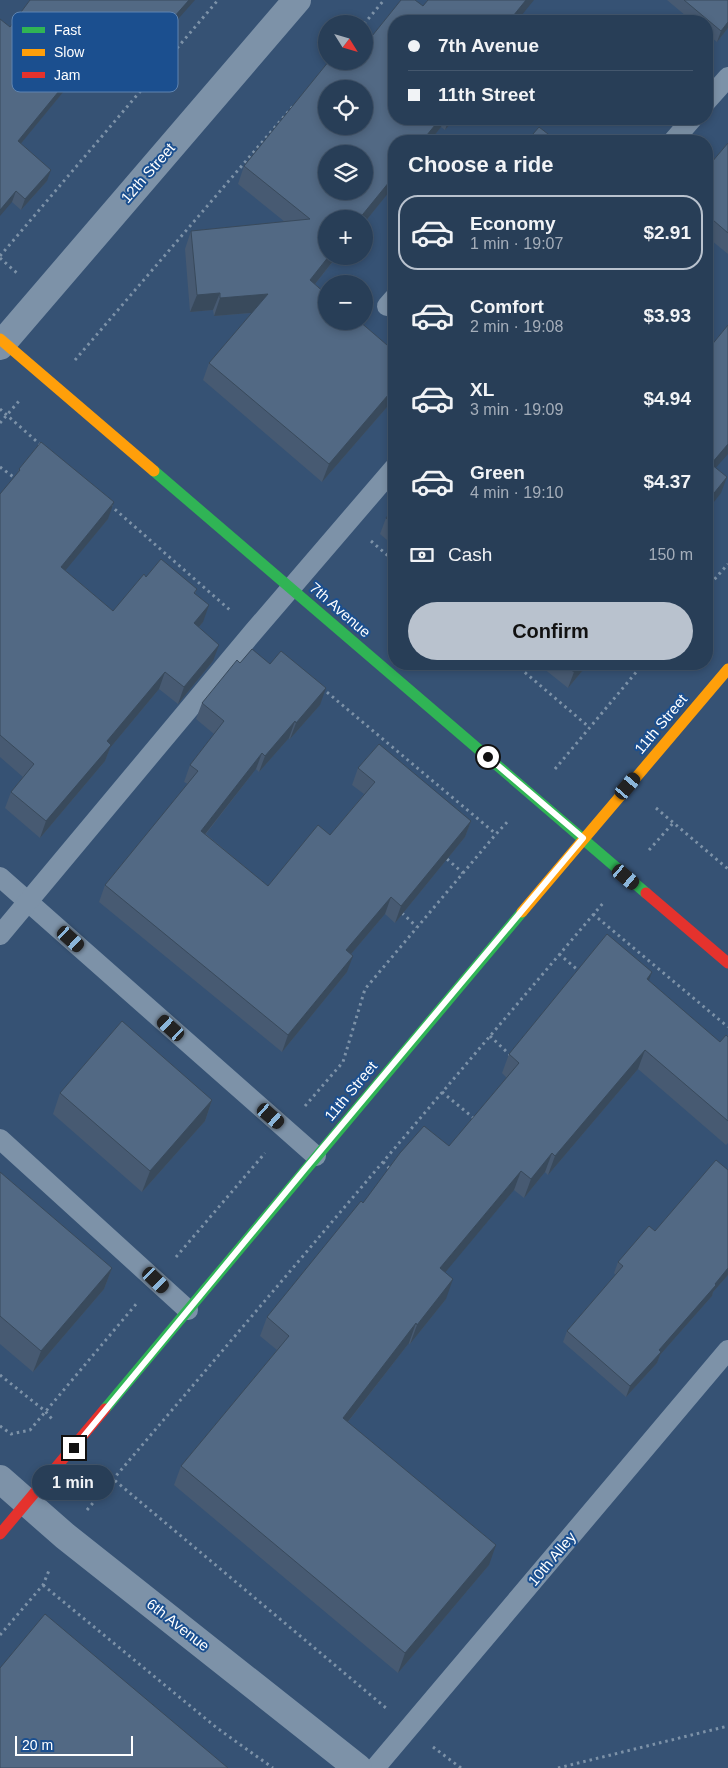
<!DOCTYPE html>
<html lang="en">
<head>
<meta charset="utf-8">
<style>
	body { margin:0; font-family:Arial,sans-serif; background:#30455d; color:#f1f3f6; height:100vh; display:flex; flex-direction:column; font-size:19px; white-space:nowrap }
	* { box-sizing:border-box; margin:0 }
	p { font-size:16px; color:#a5aeba }
	.icon { flex:none; width:28px; height:28px; fill:none; stroke:currentColor; stroke-width:2; stroke-linecap:round; stroke-linejoin:round }
	.map { position:relative; flex:1; overflow:hidden }
	.sheet { position:absolute; left:388px; top:135px; width:325px; height:535px; display:flex; flex-direction:column; background:#283e57; border-radius:20px; box-shadow:0 2px 8px #0003,0 0 0 1px #44576d }
	.sheet>* { flex:none }
	.hud { position:absolute; left:388px; top:15px; width:325px; height:110px; border-radius:20px; box-shadow:0 2px 8px #0003,0 0 0 1px #44576d; display:grid; align-content:center; height:110px; padding:0 20px; background:#283e57 }
	.needle { width:32px; rotate:127deg }
	.buttons { position:absolute; left:318px; top:15px; display:grid; gap:10px }
	.buttons a { display:grid; place-items:center; width:55px; height:55px; border-radius:50%; background:#283e57; box-shadow:0 2px 8px #0003,0 0 0 1px #44576d; font-size:25px }
	.scale { position:absolute; left:15px; bottom:12px; width:118px; box-sizing:border-box; padding-left:5px; border:2px solid #fff; border-top:0; font-size:14px; line-height:18px; white-space:nowrap; color:#fff; -webkit-text-stroke:4px #1b4f8f; paint-order:stroke }
	.end { position:absolute; width:22px; height:22px; margin:-11px; border:6px solid #fff; background:#111; box-shadow:0 0 0 2px #111 }
	.from { border-radius:50% }
	.bubble { position:absolute; height:35px; border-radius:18px; background:#283e57; box-shadow:0 2px 8px #0003,0 0 0 1px #44576d; font-size:16px; font-weight:800; line-height:35px; text-align:center }
	.car { position:absolute; width:15px; height:30px; margin:-15px -8px; border-radius:6px; box-shadow:0 0 4px 1px #0007; background:linear-gradient(#222 24%,#8ab4d8 0 40%,#222 0 76%,#8ab4d8 0 86%,#222 0) }
	.hud b { display:flex; align-items:center; gap:18px; height:48px; font-size:19px }
	.hud b+b { border-top:1px solid #44576d }
	.hud i { width:12px; height:12px; background:#f1f3f6 }
	ul { padding:0; list-style:none }
	li { display:flex; align-items:center; gap:15px; height:75px; margin:0 10px 8px; padding:0 10px; border:2px solid transparent; border-radius:20px }
	li div { flex:1 }
	li b { display:block; font-size:19px }
	li em { font-style:normal; font-weight:800 }
	li.current { border-color:#b9c2ce }
	li>.icon { width:45px; height:45px; stroke-width:1.5 }
	h2 { padding:0 20px; font-size:22px; line-height:60px }
	.pay { display:flex; align-items:center; gap:12px; height:55px; padding:0 20px; font-size:19px }
	.pay p { margin-inline-start:auto }
	.primary-button { display:flex; gap:10px; margin-top:auto; padding:10px 20px }
	.primary-button a { flex:1; height:58px; border-radius:30px; background:#b9c2ce; color:#111; font-size:20px; font-weight:800; line-height:58px; text-align:center }
	.map>svg:first-child { display:block }
</style>
</head>
<body>
<div class="map">
<svg width="728" height="1768" viewBox="0 0 728 1768">
	<rect width="100%" height="100%" fill="#365274"/>
	<g fill="none" stroke-linecap="round" stroke-linejoin="round">
		<g stroke="#7d92a8" stroke-width="3" stroke-dasharray="2.5 4" stroke-linecap="butt">
			<polyline points="364,24 384,0"/>
			<polyline points="0,256 218,0"/>
			<polyline points="0,258 18,274"/>
			<polyline points="75,360 294,105"/>
			<polyline points="0,409 43,447"/>
			<polyline points="0,423 19,401"/>
			<polyline points="0,467 16,479"/>
			<polyline points="110,505 231,611"/>
			<polyline points="371,541 394,561"/>
			<polyline points="706,589 728,564"/>
			<polyline points="515,664 589,727"/>
			<polyline points="322,688 496,834"/>
			<polyline points="555,769 643,664"/>
			<polyline points="656,808 728,869"/>
			<polyline points="649,850 674,822"/>
			<polyline points="447,859 463,873"/>
			<polyline points="402,913 417,927"/>
			<polyline points="593,914 728,1027"/>
			<polyline points="559,954 579,971"/>
			<polyline points="490,1036 511,1056"/>
			<polyline points="442,1092 476,1120"/>
			<polyline points="305,1106 343,1062 365,989 496,834 509,820"/>
			<polyline points="383,1162 391,1170"/>
			<polyline points="176,1257 265,1153"/>
			<polyline points="0,1375 45,1411 52,1419"/>
			<polyline points="0,1426 11,1434 30,1430 137,1303"/>
			<polyline points="100,1468 386,1708"/>
			<polyline points="87,1510 604,902"/>
			<polyline points="43,1585 217,1728 273,1768"/>
			<polyline points="0,1635 43,1585 50,1568"/>
			<polyline points="433,1747 461,1768"/>
			<polyline points="558,1768 728,1726"/>
		</g>
		<g stroke="#7d92a8" stroke-width="20">
			<polyline points="706,102 728,77"/>
			<polyline points="673,141 692,119"/>
			<polyline points="387,306 394,298"/>
			<polyline points="0,877 316,1156"/>
			<polyline points="0,935 254,631 394,468"/>
			<polyline points="0,1139 188,1310"/>
			<polyline points="375,1768 728,1350"/>
		</g>
		<g stroke="#7d92a8" stroke-width="28">
			<polyline points="0,346 297,0"/>
			<polyline points="0,1479 65,1536 358,1768"/>
		</g>
		<g stroke="#30b455" stroke-width="11">
			<polyline points="154,471 646,893"/>
			<polyline points="105,1409 522,912"/>
		</g>
		<g stroke="#ff9f0a" stroke-width="11">
			<polyline points="0,339 154,471"/>
			<polyline points="522,912 728,669"/>
		</g>
		<g stroke="#e5322d" stroke-width="11">
			<polyline points="646,893 728,963"/>
			<polyline points="0,1534 105,1409"/>
		</g>
	</g>
	<g fill="#475a72">
		<polygon points="667,0 728,0 728,28 717,42 706,33 706,21 692,21"/>
		<polygon points="10,27 147,54 144,65 120,90 87,63 21,143 47,181 21,210 12,202"/>
		<polygon points="394,119 454,119 445,130 441,127 315,284 394,351 394,399 322,482 203,380 209,363 252,313 214,316 213,310 190,312 185,249 191,231 285,222 238,184 244,166"/>
		<polygon points="728,143 728,254 706,236 706,169"/>
		<polygon points="19,469 108,519 65,570 113,611 146,577 197,589 195,594 203,622 199,627 213,661 178,704 159,689 110,748 105,761 40,838 5,808 11,792 23,777 0,757 0,494 17,474"/>
		<polygon points="394,508 394,546 380,534 386,518"/>
		<polygon points="240,663 320,705 290,739 289,738 259,772 256,769 206,834 268,886 330,835 364,794 352,785 358,768 471,821 465,837 395,923 385,914 351,954 347,972 282,1052 99,902 105,885 188,784 184,782 190,765 214,734 196,719 202,703"/>
		<polygon points="538,664 588,664 568,688"/>
		<polygon points="649,981 720,1042 728,1037 728,1143 726,1145 638,1069 548,1175 545,1172 524,1198 514,1190 445,1272 446,1299 410,1344 409,1343 348,1422 489,1565 398,1673 174,1485 181,1466 277,1350 260,1336 267,1317 363,1203 449,1146 507,1078 502,1073 509,1054"/>
		<polygon points="60,1093 212,1100 205,1121 142,1192 53,1114"/>
		<polygon points="728,1170 728,1275 713,1292 712,1296 660,1355 657,1363 626,1397 563,1342 567,1331 616,1275 614,1273 618,1262"/>
		<polygon points="0,1172 112,1268 104,1289 33,1372 0,1344"/>
	</g>
	<g fill="#394a5c">
		<polygon points="189,0 195,0 140,62 144,51"/>
		<polygon points="526,0 534,0 517,21 509,21"/>
		<polygon points="728,22 728,28 717,42 721,31"/>
		<polygon points="91,52 87,63 14,152 18,141"/>
		<polygon points="148,54 144,65 120,90 124,79"/>
		<polygon points="440,119 444,119 441,127 430,141 422,141"/>
		<polygon points="449,119 454,119 445,130"/>
		<polygon points="51,170 47,181 21,210 25,199"/>
		<polygon points="394,176 394,186 364,223 364,219 359,219"/>
		<polygon points="16,191 12,202 0,216 0,210"/>
		<polygon points="329,256 337,256 304,298 310,280"/>
		<polygon points="220,293 213,310 190,312 197,295"/>
		<polygon points="268,294 262,312 214,316 220,298"/>
		<polygon points="394,388 394,399 322,482 329,464"/>
		<polygon points="728,444 728,454 706,479 711,464"/>
		<polygon points="727,477 721,493 706,512 706,503"/>
		<polygon points="114,502 108,519 55,583 61,567"/>
		<polygon points="209,605 203,622 188,640 194,623"/>
		<polygon points="219,645 213,661 178,704 184,687"/>
		<polygon points="581,664 588,664 568,688 574,672"/>
		<polygon points="165,672 159,689 110,748 105,761 40,838 46,821 107,741"/>
		<polygon points="326,688 320,705 290,739 296,723"/>
		<polygon points="295,721 289,738 259,772 265,756"/>
		<polygon points="262,753 256,769 195,847 201,831"/>
		<polygon points="471,821 465,837 395,923 401,906"/>
		<polygon points="391,897 385,914 340,967 346,950"/>
		<polygon points="353,956 347,972 282,1052 288,1035"/>
		<polygon points="652,972 645,991 647,979"/>
		<polygon points="645,1050 638,1069 548,1175 555,1156"/>
		<polygon points="212,1100 205,1121 142,1192 150,1171"/>
		<polygon points="552,1153 545,1172 524,1198 531,1179"/>
		<polygon points="521,1171 514,1190 433,1287 440,1268"/>
		<polygon points="112,1268 104,1289 33,1372 41,1351"/>
		<polygon points="728,1268 728,1275 713,1292 712,1296 660,1355 657,1363 626,1397 630,1386 659,1350"/>
		<polygon points="453,1279 446,1299 410,1344 417,1325"/>
		<polygon points="416,1323 409,1343 336,1437 343,1418"/>
		<polygon points="496,1545 489,1565 398,1673 405,1653"/>
	</g>
	<g fill="#526984" stroke="#394a5c" fill-rule="evenodd">
		<polygon points="30,0 189,0 144,51 148,54 124,79 91,52 18,141 51,170 25,199 16,191 0,210 0,19 10,27"/>
		<path d="M401,0H415L423,6L428,0H526L509,21H394V119H440L422,141H394V176L359,219H326V256H329L310,280L326,294V321H359L394,351V388L329,464L209,363L268,294L220,298V293L197,295L191,231L310,219L244,166L329,61H364V46ZM326,89H364V126H326ZM326,154H364V191H326Z"/>
		<polygon points="684,0 728,0 728,22 721,31"/>
		<polygon points="539,127 557,141 527,141"/>
		<polygon points="728,143 728,233 706,214 706,169"/>
		<polygon points="728,325 728,444 711,464 727,477 706,503 706,352"/>
		<polygon points="41,442 114,502 61,567 113,611 144,574 146,577 161,559 197,589 194,593 209,605 194,623 219,645 184,687 165,672 107,741 111,745 46,821 11,792 34,764 0,735 0,494 20,470 19,469"/>
		<polygon points="394,508 394,525 386,518"/>
		<polygon points="252,649 270,664 281,651 326,688 296,723 295,721 265,756 262,753 201,831 268,886 318,825 330,835 375,782 358,768 379,744 471,821 401,906 391,897 346,950 353,956 288,1035 105,885 198,771 190,765 224,721 202,703 237,660 240,663"/>
		<polygon points="563,664 581,664 574,672"/>
		<polygon points="607,934 652,972 647,979 720,1042 726,1035 728,1037 728,1121 645,1050 555,1156 552,1153 531,1179 521,1171 440,1268 453,1279 417,1325 416,1323 343,1418 496,1545 405,1653 181,1466 289,1336 267,1317 361,1201 363,1203 400,1153 424,1126 449,1146 519,1063 509,1054"/>
		<polygon points="122,1021 212,1100 150,1171 60,1093"/>
		<polygon points="716,1160 728,1170 728,1268 715,1284 716,1285 659,1350 661,1352 630,1386 567,1331 623,1266 618,1262 649,1226 655,1231"/>
		<polygon points="0,1172 112,1268 41,1351 0,1316"/>
		<polygon points="45,1614 228,1768 0,1768 0,1668"/>
	</g>
	<g fill="none" stroke-linecap="round" stroke-linejoin="round">
		<polyline stroke="#fff" stroke-width="6" points="74,1448 304,1170 583,838 488,757"/>
	</g>
	<g text-anchor="middle" stroke-width="4" stroke-linejoin="round" paint-order="stroke">
		<g font-size="15" fill="#fff" stroke="#1b4f8f">
			<text transform="translate(148 173) rotate(-49)" y="5">12th Street</text>
			<text transform="translate(340 610) rotate(41)" y="5">7th Avenue</text>
			<text transform="translate(661 724) rotate(-50)" y="5">11th Street</text>
			<text transform="translate(351 1091) rotate(-50)" y="5">11th Street</text>
			<text transform="translate(552 1559) rotate(-50)" y="5">10th Alley</text>
			<text transform="translate(178 1625) rotate(38)" y="5">6th Avenue</text>
		</g>
	</g>
	<rect x="12" y="12" width="166" height="80" rx="8" fill="#1b4f8f" stroke="#5f84b1" stroke-width="1"/>
	<rect x="22" y="27" width="23" height="6" fill="#30b455"/>
	<rect x="22" y="49" width="23" height="7" fill="#ff9f0a"/>
	<rect x="22" y="72" width="23" height="6" fill="#e5322d"/>
	<g font-size="14" fill="#fff">
		<text x="54" y="35">Fast</text>
		<text x="54" y="57">Slow</text>
		<text x="54" y="80">Jam</text>
	</g>
</svg>
<div class="buttons">
<a><svg class="needle" viewBox="-14 -14 28 28"><path d="M0-13l5 13h-10z" fill="#e53935"/><path d="M0 13l5-13h-10z" fill="#a5aeba"/></svg></a>
<a><svg class="icon" aria-label="locate" viewBox="0 0 24 24"><circle cx="12" cy="12" r="6"/><path d="M12 2v4M12 18v4M2 12h4M18 12h4"/></svg></a>
<a><svg class="icon" aria-label="layers" viewBox="0 0 24 24"><path d="M12 4l9 5-9 5-9-5zM3 14l9 5 9-5"/></svg></a>
<a>+</a>
<a>−</a>
</div>
<div class="scale">20 m</div>
<i class="end from" style="left:488px;top:757px"></i>
<i class="end" style="left:74px;top:1448px"></i>
<div class="bubble" style="left:32px;top:1465px;width:82px">1 min</div>
<i class="car" style="left:628px;top:786px;rotate:40deg"></i>
<i class="car" style="left:626px;top:877px;rotate:130deg"></i>
<i class="car" style="left:71px;top:939px;rotate:132deg"></i>
<i class="car" style="left:171px;top:1028px;rotate:312deg"></i>
<i class="car" style="left:271px;top:1116px;rotate:131deg"></i>
<i class="car" style="left:156px;top:1280px;rotate:134deg"></i>
<div class="hud">
<b><i class="from"></i>7th Avenue</b>
<b><i></i>11th Street</b>
</div>
<section class="sheet">
<h2>Choose a ride</h2>
<ul>
<li class="current"><svg class="icon" aria-label="car" viewBox="0 0 24 24"><path d="M5 17H2v-5l4-1 3-4h7l3 4 3 1v5h-3M9 17h6M6 11h13"/><circle cx="7" cy="17" r="2"/><circle cx="17" cy="17" r="2"/></svg><div><b>Economy</b><p>1 min · 19:07</p></div><em>$2.91</em></li>
<li><svg class="icon" aria-label="car" viewBox="0 0 24 24"><path d="M5 17H2v-5l4-1 3-4h7l3 4 3 1v5h-3M9 17h6M6 11h13"/><circle cx="7" cy="17" r="2"/><circle cx="17" cy="17" r="2"/></svg><div><b>Comfort</b><p>2 min · 19:08</p></div><em>$3.93</em></li>
<li><svg class="icon" aria-label="car" viewBox="0 0 24 24"><path d="M5 17H2v-5l4-1 3-4h7l3 4 3 1v5h-3M9 17h6M6 11h13"/><circle cx="7" cy="17" r="2"/><circle cx="17" cy="17" r="2"/></svg><div><b>XL</b><p>3 min · 19:09</p></div><em>$4.94</em></li>
<li><svg class="icon" aria-label="car" viewBox="0 0 24 24"><path d="M5 17H2v-5l4-1 3-4h7l3 4 3 1v5h-3M9 17h6M6 11h13"/><circle cx="7" cy="17" r="2"/><circle cx="17" cy="17" r="2"/></svg><div><b>Green</b><p>4 min · 19:10</p></div><em>$4.37</em></li>
</ul>
<div class="pay"><svg class="icon" aria-label="cash" viewBox="0 0 24 24"><path d="M3 7h18v10H3z"/><circle cx="12" cy="12" r="2"/></svg>Cash<p>150 m</p></div>
<div class="primary-button"><a>Confirm</a></div>
</section>
</div>
</body>
</html>
